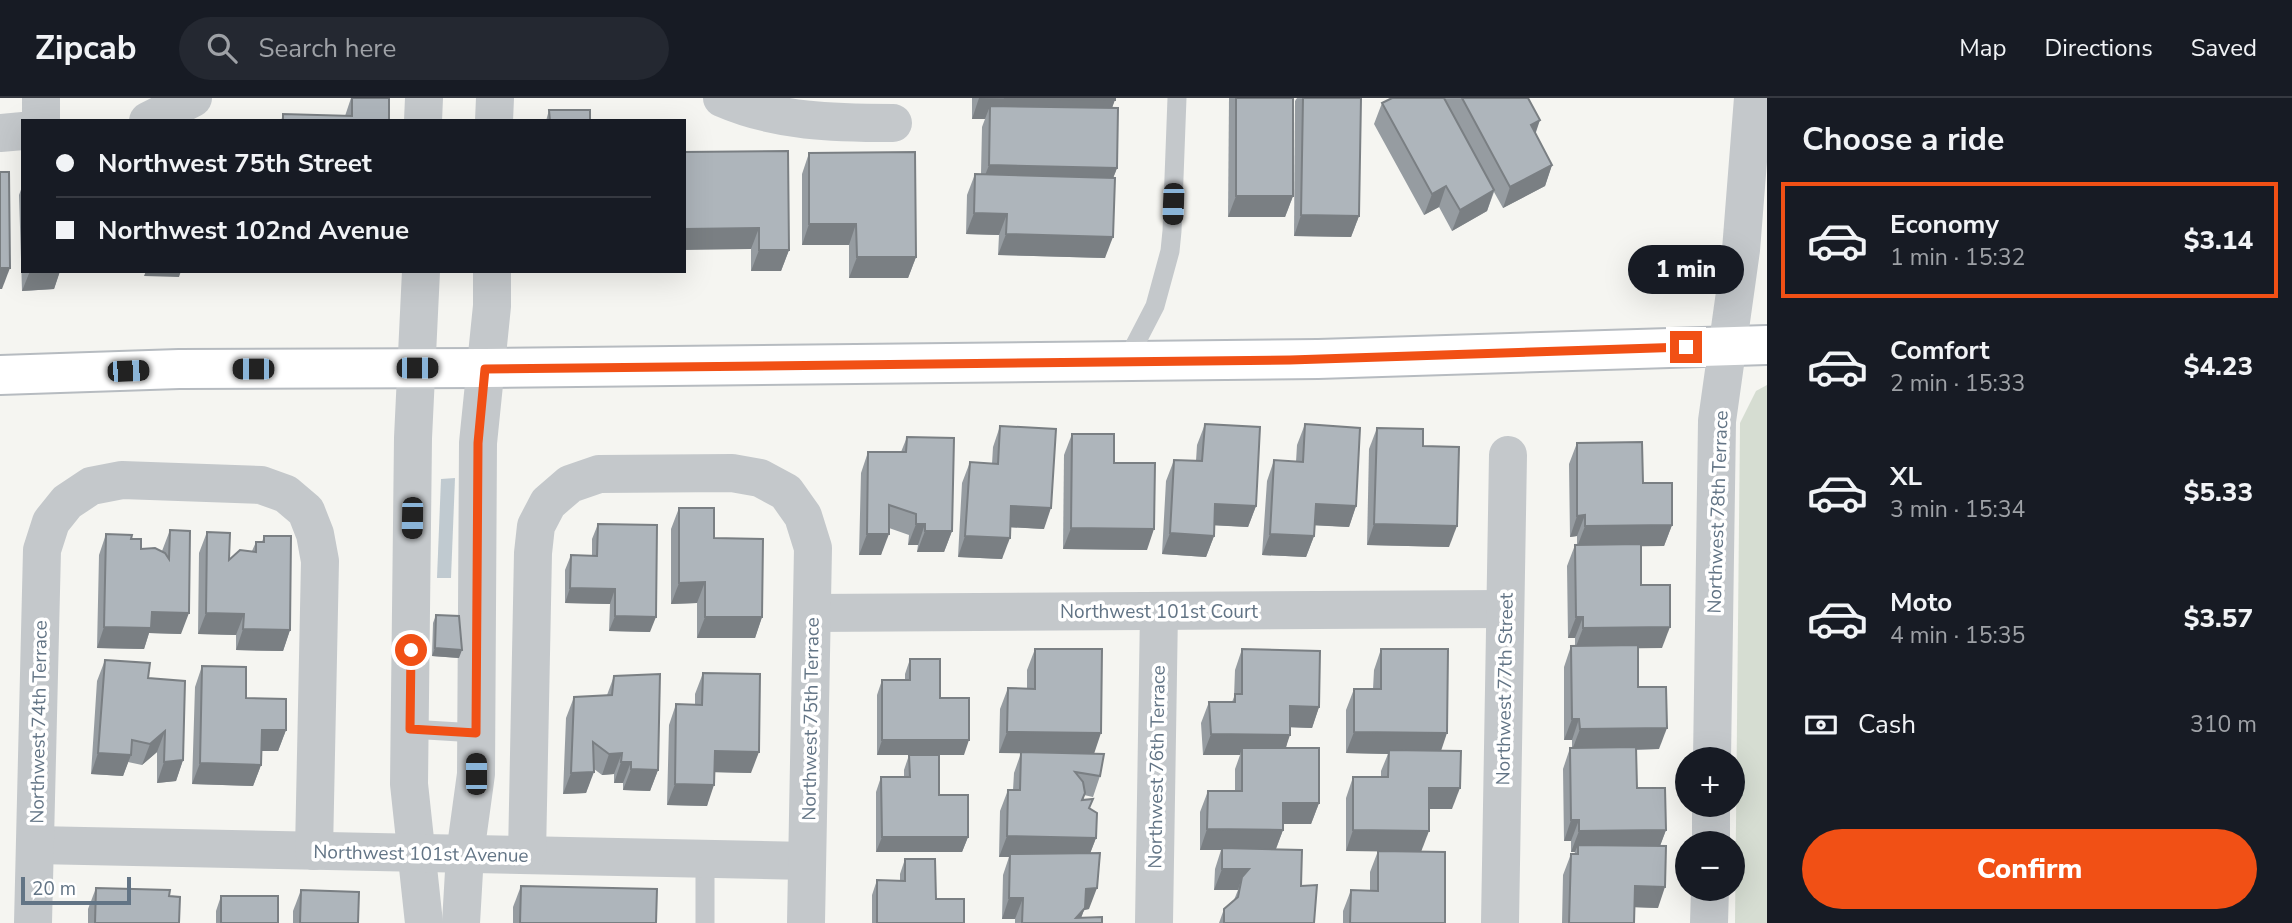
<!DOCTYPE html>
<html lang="en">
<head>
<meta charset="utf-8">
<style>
	body { margin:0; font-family:"Nunito Sans",sans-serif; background:#242831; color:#f1f3f6; height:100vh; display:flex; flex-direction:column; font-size:26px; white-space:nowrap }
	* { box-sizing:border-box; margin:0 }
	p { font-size:23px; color:#9ea1a6 }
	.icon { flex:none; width:38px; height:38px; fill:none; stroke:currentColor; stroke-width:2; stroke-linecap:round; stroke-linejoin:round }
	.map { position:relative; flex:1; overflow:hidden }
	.sheet { display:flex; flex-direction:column; background:#171b24; width:525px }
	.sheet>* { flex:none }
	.top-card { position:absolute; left:21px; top:21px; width:665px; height:154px; border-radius:0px; box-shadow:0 7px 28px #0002; display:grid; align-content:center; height:154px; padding:0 35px; background:#171b24 }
	.controls { position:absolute; left:1675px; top:649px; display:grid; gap:14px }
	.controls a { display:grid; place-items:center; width:70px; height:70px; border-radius:50%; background:#171b24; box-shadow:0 7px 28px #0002; font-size:35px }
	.scale { position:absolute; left:21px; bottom:18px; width:110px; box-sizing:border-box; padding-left:7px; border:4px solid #627485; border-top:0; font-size:19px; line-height:24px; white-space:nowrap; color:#627485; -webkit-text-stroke:5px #fff; paint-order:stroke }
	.end { position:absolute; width:32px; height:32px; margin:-16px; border:9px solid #f15015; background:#fff; box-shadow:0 0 0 4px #fff }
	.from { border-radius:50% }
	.bubble { position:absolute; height:49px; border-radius:24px; background:#171b24; box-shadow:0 7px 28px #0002; font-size:23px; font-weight:800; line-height:49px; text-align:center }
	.car { position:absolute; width:21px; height:42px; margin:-21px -10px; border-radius:9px; box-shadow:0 0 5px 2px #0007; background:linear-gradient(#222 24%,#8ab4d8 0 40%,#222 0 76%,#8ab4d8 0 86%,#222 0) }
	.top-card b { display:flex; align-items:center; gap:24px; height:66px; font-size:26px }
	.top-card b+b { border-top:2px solid #363941 }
	.top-card i { width:18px; height:18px; background:#f1f3f6 }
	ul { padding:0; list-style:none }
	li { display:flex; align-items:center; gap:21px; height:116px; margin:0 14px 10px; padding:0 21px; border:4px solid transparent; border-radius:0px }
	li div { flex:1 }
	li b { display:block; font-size:26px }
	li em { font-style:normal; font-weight:800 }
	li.active { border-color:#f15015 }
	li>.icon { width:63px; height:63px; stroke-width:1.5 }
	h2 { padding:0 35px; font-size:32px; line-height:84px }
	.pay { display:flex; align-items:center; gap:18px; height:77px; padding:0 35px; font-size:26px }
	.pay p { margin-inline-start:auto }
	.primary-button { display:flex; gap:14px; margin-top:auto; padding:14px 35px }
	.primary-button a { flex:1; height:80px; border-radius:42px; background:#f15015; color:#fff; font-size:28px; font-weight:800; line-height:80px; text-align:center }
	header { display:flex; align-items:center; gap:42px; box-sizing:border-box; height:98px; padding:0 35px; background:#171b24; border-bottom:2px solid #363941 }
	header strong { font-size:33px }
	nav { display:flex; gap:38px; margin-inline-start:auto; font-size:24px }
	.search { width:490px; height:63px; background:#242831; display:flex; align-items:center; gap:18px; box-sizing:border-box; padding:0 24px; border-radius:38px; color:#9ea1a6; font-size:26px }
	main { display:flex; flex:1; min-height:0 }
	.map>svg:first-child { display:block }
</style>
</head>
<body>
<header>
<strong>Zipcab</strong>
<div class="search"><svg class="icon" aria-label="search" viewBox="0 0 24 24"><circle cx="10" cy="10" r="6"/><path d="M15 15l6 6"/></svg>Search here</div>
<nav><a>Map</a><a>Directions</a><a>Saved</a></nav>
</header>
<main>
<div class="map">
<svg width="1767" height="825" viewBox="0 0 1767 825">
	<rect width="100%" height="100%" fill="#f5f5f1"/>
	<polygon fill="#d6ddd2" points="1767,287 1767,825 1735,825 1740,325 1756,293"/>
	<polygon fill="#c0cad0" points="455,380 451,480 437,480 441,381"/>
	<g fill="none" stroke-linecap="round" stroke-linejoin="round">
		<g stroke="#b6bbc0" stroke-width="42">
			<polyline id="secondary" points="0,277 179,271 485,270 1318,261 1767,247"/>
		</g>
		<g stroke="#c4c8cb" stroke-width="19">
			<polyline points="1126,264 1155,208 1170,153 1172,133 1177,0"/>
			<polyline points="410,631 476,635"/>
			<polyline points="705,825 705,761"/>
		</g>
		<g stroke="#c4c8cb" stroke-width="38">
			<path d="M722,0C777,24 834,25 893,25"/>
			<polyline points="41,23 41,0"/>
			<polyline points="148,23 193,0"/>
			<polyline points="423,23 424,0"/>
			<polyline points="494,23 495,0"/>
			<polyline points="0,35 23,33"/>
			<polyline points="421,173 413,340 409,686 424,825"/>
			<polyline points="812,515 1505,511"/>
			<polyline points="1712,662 1717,323 1741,152 1753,0"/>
			<polyline points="1711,746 1711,707"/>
			<polyline points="35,747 807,763"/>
			<polyline points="527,757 533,455 536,428 548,405 570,386 599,376 732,375 760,380 786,394 803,418 813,450 806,825"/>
			<polyline points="33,825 42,452 51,424 67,404 91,388 122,382 261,387 286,396 306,413 315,436 320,463 314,753"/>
			<polyline points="461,825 465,756 476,676 478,345 492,208 492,173"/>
			<polyline points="1154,825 1159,513"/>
			<polyline points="1500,825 1508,357"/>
			<polyline points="1709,825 1710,791"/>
		</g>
		<use href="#secondary" stroke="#fff" stroke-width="38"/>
	</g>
	<g fill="#969ca1">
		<polygon points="351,0 389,0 389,23 281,23 283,16 345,18"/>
		<polygon points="972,0 1115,0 1112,10 1117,70 1113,80 1105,160 998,157 999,137 966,136 967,97 975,76 981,76 982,29 985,21 972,21"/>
		<polygon points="1229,0 1293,0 1293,98 1285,119 1228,119"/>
		<polygon points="1297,0 1303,0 1359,118 1351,139 1294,138 1295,3"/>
		<polygon points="1392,0 1528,0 1535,35 1552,67 1545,88 1503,110 1494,94 1487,113 1452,133 1439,109 1424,117 1374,26 1382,5"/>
		<polygon points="549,12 590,23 546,23"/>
		<polygon points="684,54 789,152 781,173 751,173 751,151"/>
		<polygon points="809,55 916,159 908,180 849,180 849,147 802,147 802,76"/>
		<polygon points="23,86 23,173 60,173 54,191 22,193 19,97"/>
		<polygon points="1205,326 1256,408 1248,429 1214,427 1214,438 1206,459 1162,456 1166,383 1174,362 1196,363 1197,347"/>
		<polygon points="1305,326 1356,408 1349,429 1315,427 1314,438 1306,459 1262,457 1267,383 1274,362 1296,364 1297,347"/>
		<polygon points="1000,328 1044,431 1010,429 1002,461 958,459 962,385 970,364 992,366 993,349"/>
		<polygon points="1377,330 1423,348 1449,449 1367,447 1369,351"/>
		<polygon points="1072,336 1114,365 1147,452 1063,451 1064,357"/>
		<polygon points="907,339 952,433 944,454 917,454 918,447 908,447 909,437 889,430 881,457 859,457 861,375 868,354 901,354"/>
		<polygon points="1577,345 1643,385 1672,427 1664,448 1641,448 1641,487 1662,550 1638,550 1638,589 1659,651 1637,652 1637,690 1666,732 1660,748 1658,810 1635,809 1634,825 1562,825 1563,777 1571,756 1574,756 1575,754 1571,754 1571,743 1564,743 1563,671 1570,650 1572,650 1572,642 1564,642 1564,569 1571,548 1575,548 1575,540 1568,540 1567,468 1575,447 1577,447 1577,438 1570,439 1569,366"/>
		<polygon points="679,410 714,440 762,519 755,540 697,540 697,505 671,506 671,431"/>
		<polygon points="598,426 650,534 609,533 610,506 565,505 565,472 571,457 592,457 592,441"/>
		<polygon points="170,432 181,536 149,535 144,551 97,550 99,457 106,436 131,441 141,451 162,453"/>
		<polygon points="207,434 229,462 252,453 256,444 262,444 264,438 290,532 283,553 236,552 236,537 198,536 199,455"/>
		<polygon points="436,517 459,560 432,558 433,525"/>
		<polygon points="1035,551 1094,655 1100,678 1093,699 1084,697 1083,702 1089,710 1096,740 1090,755 1089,811 1084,812 1081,820 1102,825 1015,825 1015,821 1002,821 1003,777 1009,759 999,759 1000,713 1008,692 1013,692 1014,675 1021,655 999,655 1000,611 1008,590 1027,590 1027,572"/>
		<polygon points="1242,551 1319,609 1312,630 1290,629 1286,650 1319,705 1311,726 1283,726 1283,732 1276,751 1301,788 1314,825 1219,825 1224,811 1234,802 1238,792 1214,792 1215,771 1221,752 1200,752 1200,714 1208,693 1235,693 1235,671 1240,657 1203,657 1201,625 1209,604 1232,604 1234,599 1235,572"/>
		<polygon points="1381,551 1441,653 1452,711 1429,711 1421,753 1445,825 1343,825 1343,813 1351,792 1370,793 1370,774 1378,753 1346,753 1346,700 1353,679 1381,679 1381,673 1388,656 1346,655 1346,612 1354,591 1373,591 1374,572"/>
		<polygon points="910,561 940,600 964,657 939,657 939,697 968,739 962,754 876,754 876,694 881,679 904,679 904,672 909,657 877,657 877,597 882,582 905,582 905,576"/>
		<polygon points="105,562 148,580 183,662 176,683 157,685 157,654 142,667 128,664 123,678 91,676 97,583"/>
		<polygon points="202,568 246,600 286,632 278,653 261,653 261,667 253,688 192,686 195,589"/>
		<polygon points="703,575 751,675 714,674 707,708 667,707 669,627 676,606 695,607 695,596"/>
		<polygon points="614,578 658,672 650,693 623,692 623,685 614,685 614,676 602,677 594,671 586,695 563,696 566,620 574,599 607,597"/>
		<polygon points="905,761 936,801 964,825 872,825 872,797 877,782 900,783 900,776"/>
		<polygon points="521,788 656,825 513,825 513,809"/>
		<polygon points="96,790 169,798 179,825 88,825 88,811"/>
		<polygon points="301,792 358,825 293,825 293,813"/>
		<polygon points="221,798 278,825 216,825 216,813"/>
	</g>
	<g fill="#7a7f83">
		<polygon points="979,0 1115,2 1107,23 990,8 985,21 972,21"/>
		<polygon points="1540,22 1533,43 1531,27"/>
		<polygon points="989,67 1117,70 1109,91 981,88"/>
		<polygon points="1552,67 1545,88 1503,110 1510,89"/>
		<polygon points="1446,88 1439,109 1424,117 1432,96"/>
		<polygon points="1494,92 1487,113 1452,133 1460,112"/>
		<polygon points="1236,98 1293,98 1285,119 1228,119"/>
		<polygon points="974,115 1007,116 999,137 966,136"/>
		<polygon points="1301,117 1359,118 1351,139 1294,138"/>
		<polygon points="809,126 856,126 849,147 802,147"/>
		<polygon points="759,130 751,151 684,152 684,131"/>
		<polygon points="1006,136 1113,139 1105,160 998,157"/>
		<polygon points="759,152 789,152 781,173 751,173"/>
		<polygon points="857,159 916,159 908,180 849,180"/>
		<polygon points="0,170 10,170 2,191 0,191"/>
		<polygon points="30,173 60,173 54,191 22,193"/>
		<polygon points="146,173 181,173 179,179 144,178"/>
		<polygon points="1215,406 1256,408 1248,429 1208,427"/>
		<polygon points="1316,406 1356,408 1349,429 1308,427"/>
		<polygon points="1011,408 1051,410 1044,431 1004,429"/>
		<polygon points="1585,417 1577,438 1570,439 1577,418"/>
		<polygon points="916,426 925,426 918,447 908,447"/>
		<polygon points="1374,426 1457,428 1449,449 1367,447"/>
		<polygon points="1672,427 1664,448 1577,449 1585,428"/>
		<polygon points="1071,430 1154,431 1147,452 1063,451"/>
		<polygon points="925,433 952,433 944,454 917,454"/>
		<polygon points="1170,435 1214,438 1206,459 1162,456"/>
		<polygon points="867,436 889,436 881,457 859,457"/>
		<polygon points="1270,436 1314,438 1306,459 1262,457"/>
		<polygon points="965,438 1010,440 1002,461 958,459"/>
		<polygon points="705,484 697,505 671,506 679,485"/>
		<polygon points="570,490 615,491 610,506 565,505"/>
		<polygon points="152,514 189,515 181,536 149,535 144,551 97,550 104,529"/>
		<polygon points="206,515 244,516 236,537 198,536"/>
		<polygon points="615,518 656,519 650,534 609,533"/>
		<polygon points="705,519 762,519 755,540 697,540"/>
		<polygon points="1576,519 1583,519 1575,540 1568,540"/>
		<polygon points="1670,529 1662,550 1575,551 1583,530"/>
		<polygon points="243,531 290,532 283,553 236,552"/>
		<polygon points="435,550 462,552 459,560 432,558"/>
		<polygon points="1290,608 1319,609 1312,630 1283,629"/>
		<polygon points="1572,621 1579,621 1572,642 1564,642"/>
		<polygon points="1667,630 1659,651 1572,652 1580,631"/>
		<polygon points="262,632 286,632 278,653 254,653"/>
		<polygon points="165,633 157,654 142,667 150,646"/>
		<polygon points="1007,634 1101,635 1094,656 999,655"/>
		<polygon points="1354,634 1447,635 1440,656 1389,652 1388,656 1346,655"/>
		<polygon points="1211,636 1290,637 1283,658 1242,650 1240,657 1203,657"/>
		<polygon points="882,642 969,642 964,657 877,657"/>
		<polygon points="715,653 759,654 751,675 707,674"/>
		<polygon points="98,655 131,657 123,678 91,676"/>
		<polygon points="622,655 614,676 602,677 609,656"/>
		<polygon points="183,662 176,683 157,685 164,664"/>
		<polygon points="621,664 631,664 623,685 614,685"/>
		<polygon points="200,665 261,667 253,688 192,686"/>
		<polygon points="631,671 658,672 650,693 623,692"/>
		<polygon points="594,674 586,695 563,696 571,675"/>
		<polygon points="675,686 714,687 707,708 667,707"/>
		<polygon points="1429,690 1460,690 1452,711 1421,711"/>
		<polygon points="1283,705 1319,705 1311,726 1276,726"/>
		<polygon points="1571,722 1579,722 1571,743 1564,743"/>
		<polygon points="1207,731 1283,732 1275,753 1222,750 1221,752 1200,752"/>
		<polygon points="1353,732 1429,733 1421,754 1346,753"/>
		<polygon points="1666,732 1658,753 1578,747 1575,754 1571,754 1579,733"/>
		<polygon points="1007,738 1096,740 1088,761 1010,756 1009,759 999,759"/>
		<polygon points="882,739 968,739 962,754 876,754"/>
		<polygon points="1222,771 1249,771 1242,779 1238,792 1214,792"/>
		<polygon points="1635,788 1665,789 1658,810 1628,809"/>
		<polygon points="1097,790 1089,811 1084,812 1079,825 1075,825 1086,791"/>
		<polygon points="1009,800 1023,800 1015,821 1002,821"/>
	</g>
	<g fill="#aeb5bb" stroke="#7a7f83" stroke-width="2">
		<polygon points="352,0 389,0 389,23 283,23 283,16 352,18"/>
		<polygon points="1004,0 1115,0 1115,2"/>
		<rect x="1236" y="0" width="57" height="98"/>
		<polygon points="1303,0 1361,0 1359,118 1301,117"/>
		<polygon points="1392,0 1444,0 1494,92 1460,112 1446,88 1432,96 1382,5"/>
		<polygon points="1462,0 1528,0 1540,22 1531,27 1552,67 1510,89"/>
		<polygon points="990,8 1118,10 1117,70 989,67"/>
		<polygon points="549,12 590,12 590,23 550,23"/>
		<polygon points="788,53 789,152 759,152 759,130 684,131 684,54"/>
		<polygon points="915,54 916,159 857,159 856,126 809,126 809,55"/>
		<polygon points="0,74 9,74 10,170 0,170"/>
		<polygon points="975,76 1115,80 1113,139 1006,136 1007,116 974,115"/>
		<polygon points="1205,326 1260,329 1256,408 1215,406 1214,438 1170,435 1174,362 1202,363"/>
		<polygon points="1305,326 1360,330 1356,408 1316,406 1314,438 1270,436 1274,362 1303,364"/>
		<polygon points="1000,328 1056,331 1051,410 1011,408 1010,440 965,438 970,364 998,366"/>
		<polygon points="1377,330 1423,331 1423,348 1459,349 1457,428 1374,426"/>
		<polygon points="1072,336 1114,336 1114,365 1155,365 1154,431 1071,430"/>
		<polygon points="907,339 954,340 952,433 925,433 925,426 916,426 916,416 889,407 889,436 867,436 868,354 906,354"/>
		<polygon points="1642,344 1643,385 1672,385 1672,427 1585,428 1585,417 1577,418 1577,345"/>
		<polygon points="679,410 714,410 714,440 763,441 762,519 705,519 705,484 679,485"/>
		<polygon points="598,426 657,427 656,519 615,518 615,491 570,490 571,457 597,458"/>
		<polygon points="170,432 190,433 189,515 152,514 151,530 104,529 106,436 132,437 131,441 141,441 141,451 155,450 165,455 169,461"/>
		<polygon points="207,434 230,435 229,462 240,452 256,454 256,444 264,444 264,438 291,438 290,532 243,531 244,516 206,515"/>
		<polygon points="1641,446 1641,487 1670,487 1670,529 1583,530 1583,519 1576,519 1575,447"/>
		<polygon points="436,517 459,518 462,552 435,550"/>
		<polygon points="1638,547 1638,589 1666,589 1667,630 1580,631 1579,621 1572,621 1571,548"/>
		<polygon points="1035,551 1102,551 1101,635 1007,634 1008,590 1035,591"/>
		<polygon points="1242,551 1320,553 1319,609 1290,608 1290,637 1211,636 1209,604 1235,604 1235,596 1242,596"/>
		<polygon points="1381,551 1448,551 1447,635 1354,634 1354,591 1381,591"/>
		<polygon points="910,561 940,561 940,600 969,600 969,642 882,642 882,582 910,582"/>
		<polygon points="105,562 150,565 148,580 185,583 183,662 164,664 165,633 150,646 132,642 131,657 98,655"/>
		<polygon points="202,568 246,569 246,600 286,601 286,632 262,632 261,667 200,665"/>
		<polygon points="703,575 760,576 759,654 715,653 714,687 675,686 676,606 702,607"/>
		<polygon points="660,576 658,672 631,671 631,664 621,664 622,655 609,656 593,644 594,674 571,675 574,599 612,597 614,578"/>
		<polygon points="1636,649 1637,690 1665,690 1666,732 1579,733 1579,722 1571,722 1570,650"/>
		<polygon points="1242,650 1319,650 1319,705 1283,705 1283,732 1207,731 1208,693 1242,693"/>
		<polygon points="1389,652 1461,653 1460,690 1429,690 1429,733 1353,732 1353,679 1388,679"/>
		<polygon points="1021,654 1104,656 1100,678 1075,674 1083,684 1085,695 1082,702 1093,701 1089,710 1097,715 1096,740 1007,738 1008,692 1020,692"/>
		<polygon points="909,657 939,657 939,697 968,697 968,739 882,739 881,679 910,679"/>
		<polygon points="1578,747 1666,748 1665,789 1635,788 1634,825 1569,825 1571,756 1578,756"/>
		<polygon points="1222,750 1302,752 1301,788 1317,787 1314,825 1224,825 1224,811 1238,799 1242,779 1249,771 1222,771"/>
		<polygon points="1378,753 1445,754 1445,825 1350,825 1351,792 1378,793"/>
		<polygon points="1100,755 1097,790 1086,791 1085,810 1076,820 1102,819 1102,825 1022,825 1023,800 1009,800 1010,756"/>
		<polygon points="905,761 935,761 936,801 964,801 964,825 877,825 877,782 905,783"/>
		<polygon points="521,788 657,791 656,825 520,825"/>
		<polygon points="96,790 170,792 169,798 180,799 179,825 95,825"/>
		<polygon points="301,792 359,794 358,825 300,825"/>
		<rect x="221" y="798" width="57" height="27"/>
	</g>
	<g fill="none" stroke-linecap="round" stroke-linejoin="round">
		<polyline stroke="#f15015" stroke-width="9" points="411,552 410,631 476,635 478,345 485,271 1290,262 1686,249"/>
	</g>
	<g text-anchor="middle" stroke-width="7" stroke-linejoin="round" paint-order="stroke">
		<g font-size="19" fill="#627485" stroke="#fff">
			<text transform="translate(1717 414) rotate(-88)" y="7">Northwest 78th Terrace</text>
			<text x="1159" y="520">Northwest 101st Court</text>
			<text transform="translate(1504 591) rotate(-89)" y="7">Northwest 77th Street</text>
			<text transform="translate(810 621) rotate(-89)" y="7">Northwest 75th Terrace</text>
			<text transform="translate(38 624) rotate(-89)" y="7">Northwest 74th Terrace</text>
			<text transform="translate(1156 669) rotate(-89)" y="7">Northwest 76th Terrace</text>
			<text transform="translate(421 755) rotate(1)" y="7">Northwest 101st Avenue</text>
		</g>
	</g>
</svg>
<div class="controls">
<a>+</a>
<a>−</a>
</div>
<div class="scale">20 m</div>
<i class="end from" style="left:411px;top:552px"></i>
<i class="end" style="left:1686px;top:249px"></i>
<div class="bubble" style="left:1628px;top:147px;width:116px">1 min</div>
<i class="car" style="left:1173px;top:106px;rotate:182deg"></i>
<i class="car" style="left:417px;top:270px;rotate:90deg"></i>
<i class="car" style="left:253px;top:271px;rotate:270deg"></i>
<i class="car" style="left:128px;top:273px;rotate:88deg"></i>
<i class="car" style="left:412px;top:420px;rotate:181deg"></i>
<i class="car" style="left:476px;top:676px;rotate:0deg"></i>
<div class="top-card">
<b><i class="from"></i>Northwest 75th Street</b>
<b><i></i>Northwest 102nd Avenue</b>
</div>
</div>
<section class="sheet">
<h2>Choose a ride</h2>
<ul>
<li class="active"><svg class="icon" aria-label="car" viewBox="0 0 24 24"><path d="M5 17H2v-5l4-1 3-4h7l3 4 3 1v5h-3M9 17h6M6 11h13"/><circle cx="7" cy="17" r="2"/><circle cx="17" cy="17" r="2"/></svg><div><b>Economy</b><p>1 min · 15:32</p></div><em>$3.14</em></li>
<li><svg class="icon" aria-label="car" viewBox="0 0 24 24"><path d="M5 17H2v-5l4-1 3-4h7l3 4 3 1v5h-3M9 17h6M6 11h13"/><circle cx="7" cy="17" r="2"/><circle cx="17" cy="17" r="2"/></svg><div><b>Comfort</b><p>2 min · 15:33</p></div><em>$4.23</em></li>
<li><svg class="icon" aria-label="car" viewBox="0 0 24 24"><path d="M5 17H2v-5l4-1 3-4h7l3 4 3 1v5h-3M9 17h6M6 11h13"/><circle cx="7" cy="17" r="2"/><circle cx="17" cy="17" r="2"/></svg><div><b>XL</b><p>3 min · 15:34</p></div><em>$5.33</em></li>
<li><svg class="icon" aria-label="car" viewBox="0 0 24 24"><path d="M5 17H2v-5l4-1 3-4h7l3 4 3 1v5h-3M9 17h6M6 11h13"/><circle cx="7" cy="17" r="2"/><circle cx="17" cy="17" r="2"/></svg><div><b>Moto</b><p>4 min · 15:35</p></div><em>$3.57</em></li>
</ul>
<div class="pay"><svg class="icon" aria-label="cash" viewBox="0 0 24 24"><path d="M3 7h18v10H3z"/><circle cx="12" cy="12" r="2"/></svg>Cash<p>310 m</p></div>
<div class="primary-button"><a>Confirm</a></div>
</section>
</main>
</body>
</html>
